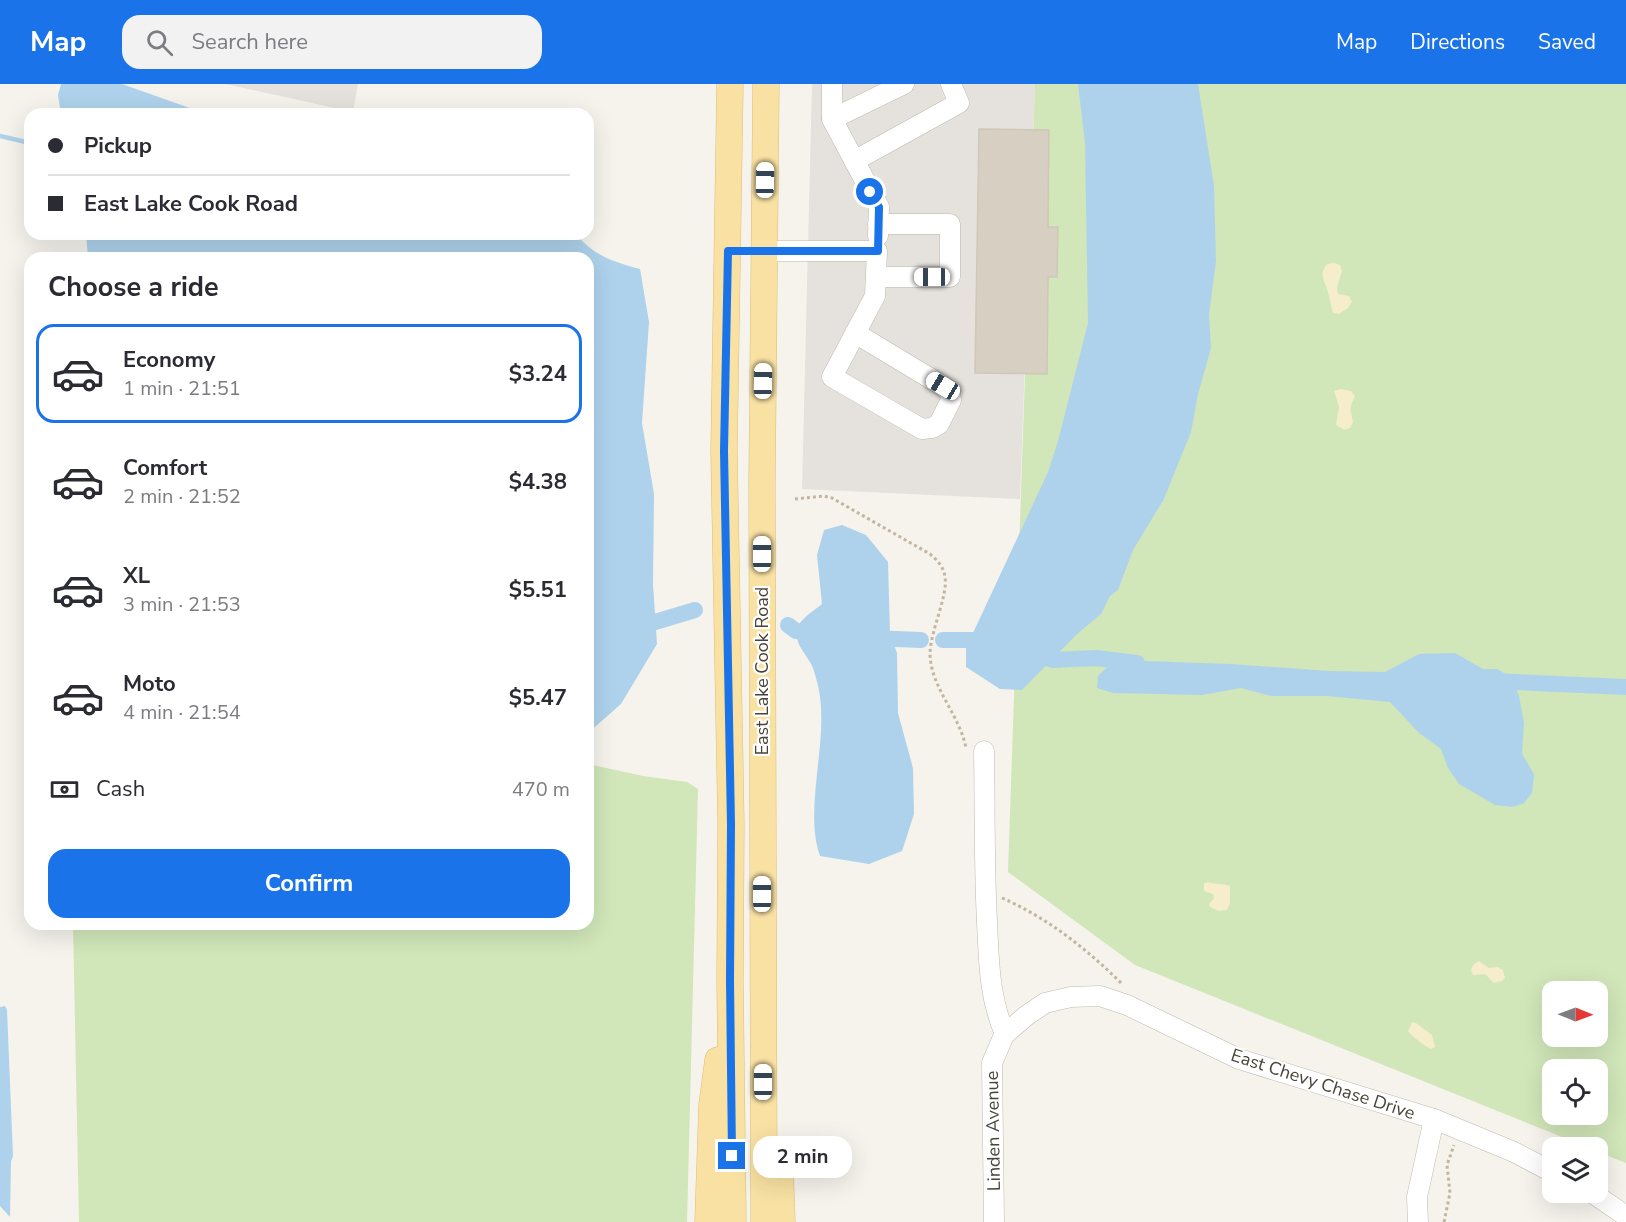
<!DOCTYPE html>
<html lang="en">
<head>
<meta charset="utf-8">
<style>
	body { margin:0; font-family:"Nunito Sans",sans-serif; background:#f2f2f3; color:#2b2b33; height:100vh; display:flex; flex-direction:column; font-size:22px; white-space:nowrap }
	* { box-sizing:border-box; margin:0 }
	p { font-size:20px; color:#7c7c81 }
	.icon { flex:none; width:33px; height:33px; fill:none; stroke:currentColor; stroke-width:2; stroke-linecap:round; stroke-linejoin:round }
	.map { position:relative; flex:1; overflow:hidden }
	.sheet { position:absolute; left:24px; top:168px; width:570px; height:678px; display:flex; flex-direction:column; background:#fff; border-radius:18px; box-shadow:0 6px 24px #0002 }
	.sheet>* { flex:none }
	.banner { position:absolute; left:24px; top:24px; width:570px; height:132px; border-radius:18px; box-shadow:0 6px 24px #0002; display:grid; align-content:center; height:132px; padding:0 24px; background:#fff }
	.needle { width:39px; rotate:91deg }
	.tools { position:absolute; left:1542px; top:897px; display:grid; gap:12px }
	.tools a { display:grid; place-items:center; width:66px; height:66px; border-radius:12px; background:#fff; box-shadow:0 6px 24px #0002; font-size:30px }
	.end { position:absolute; width:27px; height:27px; margin:-14px; border:8px solid #1a73e8; background:#fff; box-shadow:0 0 0 3px #fff }
	.from { border-radius:50% }
	.bubble { position:absolute; height:42px; border-radius:18px; background:#fff; box-shadow:0 6px 24px #0002; font-size:20px; font-weight:700; line-height:42px; text-align:center }
	.car { position:absolute; width:18px; height:36px; margin:-18px -9px; border-radius:8px; box-shadow:0 0 4px 2px #0007; background:linear-gradient(#fff 24%,#345 0 40%,#fff 0 76%,#345 0 86%,#fff 0) }
	.banner b { display:flex; align-items:center; gap:21px; height:57px; font-size:22px }
	.banner b+b { border-top:2px solid #e1e1e2 }
	.banner i { width:15px; height:15px; background:#2b2b33 }
	ul { padding:0; list-style:none }
	li { display:flex; align-items:center; gap:18px; height:99px; margin:0 12px 9px; padding:0 12px; border:3px solid transparent; border-radius:18px }
	li div { flex:1 }
	li b { display:block; font-size:22px }
	li em { font-style:normal; font-weight:700 }
	li.selected { border-color:#1a73e8 }
	li>.icon { width:54px; height:54px; stroke-width:1.5 }
	h2 { padding:0 24px; font-size:27px; line-height:72px }
	.pay { display:flex; align-items:center; gap:15px; height:66px; padding:0 24px; font-size:22px }
	.pay p { margin-inline-start:auto }
	.button { display:flex; gap:12px; margin-top:auto; padding:12px 24px }
	.button a { flex:1; height:69px; border-radius:18px; background:#1a73e8; color:#fff; font-size:24px; font-weight:700; line-height:69px; text-align:center }
	header { display:flex; align-items:center; gap:36px; box-sizing:border-box; height:84px; padding:0 30px; background:#1a73e8; color:#fff }
	header strong { font-size:28px }
	nav { display:flex; gap:33px; margin-inline-start:auto; font-size:21px }
	.search { width:420px; height:54px; background:#f2f2f3; display:flex; align-items:center; gap:15px; box-sizing:border-box; padding:0 21px; border-radius:18px; color:#7c7c81; font-size:22px }
	.map>svg:first-child { display:block }
</style>
</head>
<body>
<header>
<strong>Map</strong>
<div class="search"><svg class="icon" aria-label="search" viewBox="0 0 24 24"><circle cx="10" cy="10" r="6"/><path d="M15 15l6 6"/></svg>Search here</div>
<nav><a>Map</a><a>Directions</a><a>Saved</a></nav>
</header>
<div class="map">
<svg width="1626" height="1138" viewBox="0 0 1626 1138">
	<rect width="100%" height="100%" fill="#f5f3ec"/>
	<g fill="#e5e2dd">
		<polygon points="225,0 358,0 353,28"/>
		<polygon points="812,0 1035,0 1020,415 802,405"/>
	</g>
	<g fill="#d1e6b9" fill-rule="evenodd">
		<path d="M1035,0H1626V1079L1598,1068V1064L1587,1063L1135,881L1008,788ZM1552,908H1598V952H1552ZM1552,986H1598V1030H1552Z"/>
		<polygon points="588,680 643,692 687,698 698,705 687,1138 79,1138 73,840 588,840"/>
	</g>
	<g fill="#f5edcc">
		<path d="M1334,179L1340,181L1342,187L1337,203L1338,210L1349,212L1352,218L1348,224L1339,230L1333,229C1331,222 1330,216 1328,208C1325,197 1318,191 1327,180Z"/>
		<path d="M1341,305L1351,307L1355,312C1348,326 1351,325 1353,338L1350,344L1344,346L1336,341L1339,323L1334,307Z"/>
		<path d="M1209,798C1216,801 1223,799 1230,802V819L1227,826L1219,827L1210,823L1209,820L1214,814L1213,810L1204,807V799Z"/>
		<polygon points="1479,877 1489,884 1498,883 1503,886 1505,894 1502,897 1494,899 1485,890 1473,891 1471,886 1473,881"/>
		<path d="M1412,938L1416,939L1432,951L1435,963L1431,965C1426,963 1410,951 1408,947Z"/>
	</g>
	<g fill="#aed2ec">
		<polygon points="61,0 122,0 201,28 223,30 61,30 58,11"/>
		<polygon points="1078,0 1198,0 1214,102 1216,177 1209,230 1211,264 1198,310 1191,348 1164,415 1133,466 1118,506 1110,512 1101,530 1077,550 1022,606 1000,605 966,583 966,564 1048,388 1058,357 1088,239 1085,59"/>
		<path d="M86,150H576C594,172 614,178 640,185L649,238L642,339L654,410L653,500L657,560L621,620L588,649V174H88Z"/>
		<path d="M842,441L866,451L888,478L890,550L897,569L898,629L913,684L914,730L902,767L869,780L820,772C805,730 824,670 821,625C821,612 817,596 813,584C808,571 794,561 797,546C798,536 815,526 822,520L817,471L824,446Z"/>
		<polygon points="1455,569 1483,585 1497,585 1511,593 1519,612 1524,639 1522,670 1534,690 1532,709 1524,719 1513,723 1495,721 1459,700 1448,684 1441,665 1419,649 1390,618 1327,612 1271,612 1241,604 1202,611 1113,609 1097,604 1098,592 1115,576 1230,580 1329,587 1385,588 1419,570"/>
		<polygon points="5,922 7,926 13,1072 11,1077 10,1133 0,1122 0,923"/>
	</g>
	<g fill="none" stroke-linecap="round" stroke-linejoin="round">
		<polyline stroke="#aed2ec" stroke-width="4.5" points="0,52 30,59"/>
		<g stroke="#aed2ec" stroke-width="16">
			<polyline points="655,538 695,526"/>
			<polyline points="788,541 796,547 818,549"/>
			<polyline points="871,554 921,556"/>
			<polyline points="943,556 971,556 990,558"/>
			<polyline points="1032,569 1053,576 1096,574 1137,579"/>
			<polyline points="1492,597 1626,603"/>
		</g>
	</g>
	<polygon fill="#d6cfc2" stroke="#d0c7b6" stroke-width="1.5" points="979,45 1049,46 1048,143 1058,143 1057,193 1048,193 1047,290 975,289"/>
	<g fill="none" stroke-linecap="round" stroke-linejoin="round">
		<g stroke="#c0baaf" stroke-width="21">
			<g id="minor">
				<polyline points="832,0 832,35 879,123 878,152"/>
				<polyline points="832,35 904,0"/>
				<polyline points="854,77 959,19 951,0"/>
				<polyline points="764,167 877,167 875,212 832,293 922,345 932,344 939,340 951,316 950,308 943,302 855,249"/>
				<polyline points="876,193 950,193 950,140 878,140"/>
				<path d="M984,667C985,724 984,781 987,838C989,878 989,913 1005,950"/>
				<polyline points="1591,1108 1626,1132"/>
				<polyline points="994,1138 992,979 1004,951 1026,932 1045,919 1071,913 1100,912 1127,921 1239,975 1434,1035 1514,1068 1552,1088"/>
				<polyline points="1418,1138 1417,1113 1434,1035"/>
			</g>
		</g>
		<g stroke="#ddbe73" stroke-width="27">
			<g id="major">
				<polyline points="730,0 724,367 731,740 730,896 733,1138"/>
				<polyline points="780,1084 782,1138"/>
				<polyline points="708,1138 712,1021 718,976"/>
				<polyline points="764,1138 762,398 766,0"/>
			</g>
		</g>
		<g stroke="#c1b6a1" stroke-width="3" stroke-dasharray="3 3" stroke-linecap="butt">
			<path d="M795,415L824,412L832,414L930,470C937,476 944,483 945,493C948,512 931,545 930,569C930,603 960,631 966,664"/>
			<path d="M1002,814C1048,834 1088,866 1123,901"/>
			<polyline points="1444,1138 1450,1109 1447,1081 1454,1061"/>
		</g>
		<use href="#minor" stroke="#fff" stroke-width="20"/>
		<use href="#major" stroke="#f8e1a3" stroke-width="26"/>
	</g>
	<g fill="none" stroke-linecap="round" stroke-linejoin="round">
		<polyline stroke="#1a73e8" stroke-width="8" points="732,1072 730,896 731,740 724,367 728,167 878,167 879,123 870,108"/>
	</g>
	<g text-anchor="middle" stroke-width="4.5" stroke-linejoin="round" paint-order="stroke">
		<g font-size="18" fill="#49443a" stroke="#fff">
			<text transform="translate(762 587) rotate(-90)" y="6">East Lake Cook Road</text>
			<text transform="translate(1323 1000) rotate(18)" y="6">East Chevy Chase Drive</text>
			<text transform="translate(993 1047) rotate(-91)" y="6">Linden Avenue</text>
		</g>
	</g>
</svg>
<div class="tools">
<a><svg class="needle" viewBox="-14 -14 28 28"><path d="M0-13l5 13h-10z" fill="#e53935"/><path d="M0 13l5-13h-10z" fill="#7c7c81"/></svg></a>
<a><svg class="icon" aria-label="locate" viewBox="0 0 24 24"><circle cx="12" cy="12" r="6"/><path d="M12 2v4M12 18v4M2 12h4M18 12h4"/></svg></a>
<a><svg class="icon" aria-label="layers" viewBox="0 0 24 24"><path d="M12 4l9 5-9 5-9-5zM3 14l9 5 9-5"/></svg></a>
</div>
<i class="end from" style="left:870px;top:108px"></i>
<i class="end" style="left:732px;top:1072px"></i>
<div class="bubble" style="left:753px;top:1052px;width:99px">2 min</div>
<i class="car" style="left:765px;top:96px;rotate:1deg"></i>
<i class="car" style="left:932px;top:193px;rotate:270deg"></i>
<i class="car" style="left:763px;top:297px;rotate:1deg"></i>
<i class="car" style="left:943px;top:302px;rotate:301deg"></i>
<i class="car" style="left:762px;top:470px;rotate:0deg"></i>
<i class="car" style="left:762px;top:810px;rotate:0deg"></i>
<i class="car" style="left:763px;top:998px;rotate:0deg"></i>
<div class="banner">
<b><i class="from"></i>Pickup</b>
<b><i></i>East Lake Cook Road</b>
</div>
<section class="sheet">
<h2>Choose a ride</h2>
<ul>
<li class="selected"><svg class="icon" aria-label="car" viewBox="0 0 24 24"><path d="M5 17H2v-5l4-1 3-4h7l3 4 3 1v5h-3M9 17h6M6 11h13"/><circle cx="7" cy="17" r="2"/><circle cx="17" cy="17" r="2"/></svg><div><b>Economy</b><p>1 min · 21:51</p></div><em>$3.24</em></li>
<li><svg class="icon" aria-label="car" viewBox="0 0 24 24"><path d="M5 17H2v-5l4-1 3-4h7l3 4 3 1v5h-3M9 17h6M6 11h13"/><circle cx="7" cy="17" r="2"/><circle cx="17" cy="17" r="2"/></svg><div><b>Comfort</b><p>2 min · 21:52</p></div><em>$4.38</em></li>
<li><svg class="icon" aria-label="car" viewBox="0 0 24 24"><path d="M5 17H2v-5l4-1 3-4h7l3 4 3 1v5h-3M9 17h6M6 11h13"/><circle cx="7" cy="17" r="2"/><circle cx="17" cy="17" r="2"/></svg><div><b>XL</b><p>3 min · 21:53</p></div><em>$5.51</em></li>
<li><svg class="icon" aria-label="car" viewBox="0 0 24 24"><path d="M5 17H2v-5l4-1 3-4h7l3 4 3 1v5h-3M9 17h6M6 11h13"/><circle cx="7" cy="17" r="2"/><circle cx="17" cy="17" r="2"/></svg><div><b>Moto</b><p>4 min · 21:54</p></div><em>$5.47</em></li>
</ul>
<div class="pay"><svg class="icon" aria-label="cash" viewBox="0 0 24 24"><path d="M3 7h18v10H3z"/><circle cx="12" cy="12" r="2"/></svg>Cash<p>470 m</p></div>
<div class="button"><a>Confirm</a></div>
</section>
</div>
</body>
</html>
